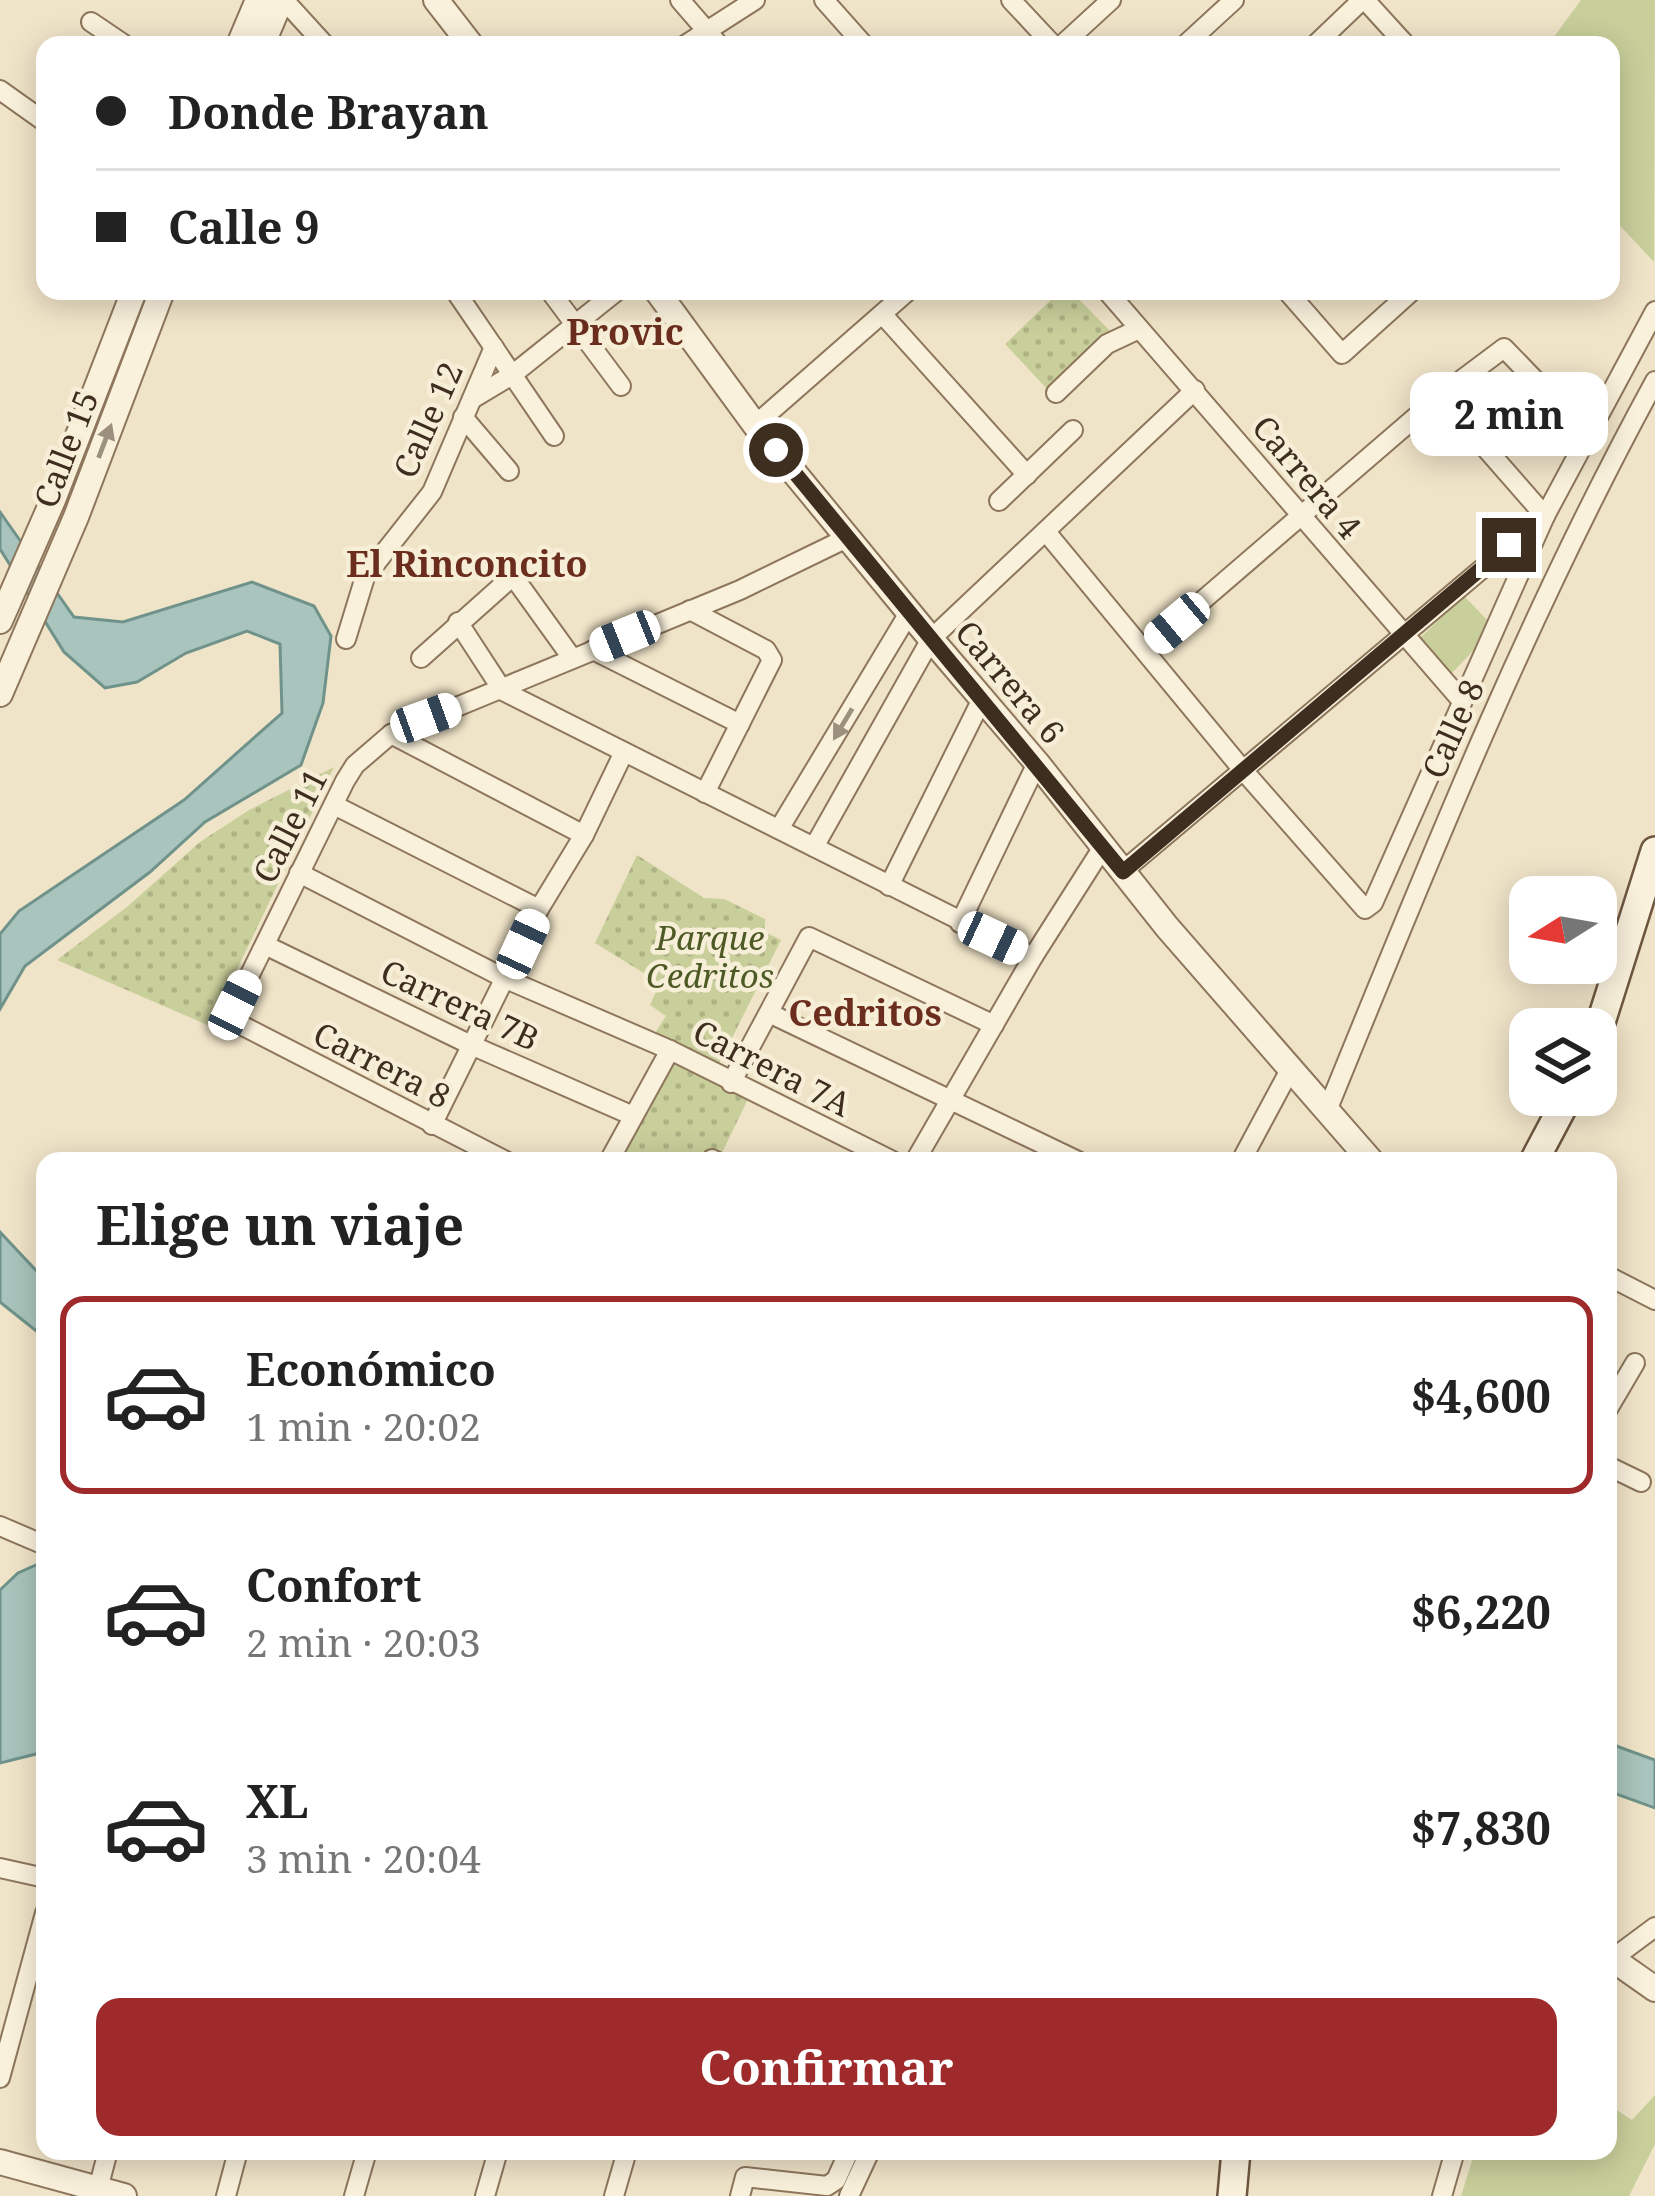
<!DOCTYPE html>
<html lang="es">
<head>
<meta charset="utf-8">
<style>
	body { margin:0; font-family:"Noto Serif",serif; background:#f6f6f6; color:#222; height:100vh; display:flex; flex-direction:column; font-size:45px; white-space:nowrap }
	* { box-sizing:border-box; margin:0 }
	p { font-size:39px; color:#767676 }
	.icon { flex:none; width:66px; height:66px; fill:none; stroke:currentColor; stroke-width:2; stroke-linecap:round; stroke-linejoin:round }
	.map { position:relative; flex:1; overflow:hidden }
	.panel { position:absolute; left:36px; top:1152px; width:1581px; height:1008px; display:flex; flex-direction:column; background:#fff; border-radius:24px; box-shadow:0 6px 30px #0003 }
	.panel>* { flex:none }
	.guide { position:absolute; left:36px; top:36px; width:1584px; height:264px; border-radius:24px; box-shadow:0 6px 30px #0003; display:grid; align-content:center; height:264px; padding:0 60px; background:#fff }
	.needle { width:78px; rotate:259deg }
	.tools { position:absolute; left:1509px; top:876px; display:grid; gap:24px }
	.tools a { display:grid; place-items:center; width:108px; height:108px; border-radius:24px; background:#fff; box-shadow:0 6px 30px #0003; font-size:60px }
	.end { position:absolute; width:54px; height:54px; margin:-27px; border:15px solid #3d2e20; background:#fff; box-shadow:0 0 0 6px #fff }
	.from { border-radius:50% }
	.bubble { position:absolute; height:84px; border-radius:24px; background:#fff; box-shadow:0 6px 30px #0003; font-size:39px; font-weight:700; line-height:84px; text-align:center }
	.car { position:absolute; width:36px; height:72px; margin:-36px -18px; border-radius:15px; box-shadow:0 0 9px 3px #0007; background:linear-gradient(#fff 24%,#345 0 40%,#fff 0 76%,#345 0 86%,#fff 0) }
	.guide b { display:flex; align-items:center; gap:42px; height:114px; font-size:45px }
	.guide b+b { border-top:3px solid #e0e0e0 }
	.guide i { width:30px; height:30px; background:#222 }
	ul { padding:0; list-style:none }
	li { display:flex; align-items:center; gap:36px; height:198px; margin:0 24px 18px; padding:0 36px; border:6px solid transparent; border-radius:24px }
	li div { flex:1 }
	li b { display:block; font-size:45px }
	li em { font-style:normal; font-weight:700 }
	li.current { border-color:#9e2a2b }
	li>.icon { width:108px; height:108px; stroke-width:1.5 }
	h2 { padding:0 60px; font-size:54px; line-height:144px }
	.action { display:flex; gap:24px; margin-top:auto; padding:24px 60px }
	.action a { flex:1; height:138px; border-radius:24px; background:#9e2a2b; color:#fff; font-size:48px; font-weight:700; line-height:138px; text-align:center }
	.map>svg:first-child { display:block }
</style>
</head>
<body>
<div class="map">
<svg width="1655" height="2196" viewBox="0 0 1655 2196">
	<defs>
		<pattern id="park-dots" width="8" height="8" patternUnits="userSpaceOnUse" patternTransform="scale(3)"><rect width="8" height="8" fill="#c9cf9b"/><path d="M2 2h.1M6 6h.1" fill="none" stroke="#aeb285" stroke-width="1.8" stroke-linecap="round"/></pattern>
	</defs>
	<rect width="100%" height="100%" fill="#f0e4c8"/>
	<g fill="#c9cf9b">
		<polygon points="1581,0 1655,0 1654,262 1611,216 1611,45 1548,45"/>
		<polygon points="1464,596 1495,628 1450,675 1420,638"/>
		<polygon points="1655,2095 1655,2144 1629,2196 1461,2196 1475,2151 1608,2151 1608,2104 1632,2120"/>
	</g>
	<g fill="url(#park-dots)">
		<polygon points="1060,291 1071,291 1113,334 1049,391 1005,344"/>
		<polygon points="334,767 218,1009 226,1017 217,1029 57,960 128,906 200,842 249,810"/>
		<polygon points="637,855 704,898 724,899 765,919 765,932 781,940 719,1064 652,1038 666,1016 650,1005 660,983 595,943"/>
		<polygon points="671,1054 749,1097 718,1161 612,1161"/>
	</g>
	<g fill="#a9c4bc" stroke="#6f938a" stroke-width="3">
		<polygon points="0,512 74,617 123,622 252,582 314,606 331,636 323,703 301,765 205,822 150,872 25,966 0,1009 0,934 19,911 184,800 282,713 280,644 247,631 186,653 137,682 105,688 64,652 0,549"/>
		<polygon points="0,1232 45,1280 45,1338 0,1302"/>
		<polygon points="45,1561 45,1747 36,1754 0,1763 0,1590 18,1573"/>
		<polygon points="1608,1743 1655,1760 1655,1808 1608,1791"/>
	</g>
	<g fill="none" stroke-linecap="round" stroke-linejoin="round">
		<g stroke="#8d765c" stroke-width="22">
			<g id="minor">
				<polyline points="284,0 325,45"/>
				<polyline points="680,0 719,45"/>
				<polyline points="824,0 864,45"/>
				<polyline points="1011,0 1053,45"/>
				<polyline points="1365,0 1406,45"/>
				<polyline points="91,22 125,45"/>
				<polyline points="685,45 755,0"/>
				<polyline points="1062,45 1111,0"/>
				<polyline points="1185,45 1234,0"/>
				<polyline points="1315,45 1362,0"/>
				<polyline points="0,90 45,122"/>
				<polyline points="550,291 621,386"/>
				<polyline points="1107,291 1462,701"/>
				<polyline points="1287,291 1342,354 1412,291"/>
				<polyline points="456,292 554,436"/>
				<polyline points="884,316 1027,475"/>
				<polyline points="1056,393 1107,344 1139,329"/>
				<polyline points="1440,396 1545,516"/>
				<polyline points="472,399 512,375 617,291"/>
				<polyline points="463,417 509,471"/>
				<polyline points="755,425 908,291"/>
				<polyline points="999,501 1073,430"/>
				<polyline points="1047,533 1242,769 1365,909 1373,903 1545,516"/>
				<polyline points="690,610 766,650 772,660 705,793"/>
				<polyline points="458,622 503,691 1033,957"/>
				<polyline points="346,639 365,577 432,492 494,347"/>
				<polyline points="593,650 740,724"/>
				<polyline points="1145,650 1440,396 1504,348 1589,436"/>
				<polyline points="421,658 513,576 572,658"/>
				<polyline points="391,734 584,835"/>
				<polyline points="334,805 539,909"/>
				<polyline points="779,829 909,613"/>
				<polyline points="814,847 931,639 1195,390"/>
				<polyline points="1123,871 1545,516 1655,311"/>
				<polyline points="299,873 506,979 670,1050 893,1161"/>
				<polyline points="889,886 982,699"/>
				<polyline points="960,923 1037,763"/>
				<polyline points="265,945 471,1045 631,1115"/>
				<polyline points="769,1013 1078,1161"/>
				<polyline points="731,1083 809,937 994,1025"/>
				<path d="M1327,1111C1428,863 1527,615 1655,381"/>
				<polyline points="432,1125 539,909 584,835 624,752"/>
				<polyline points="712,1159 716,1161"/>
				<polyline points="506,1161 243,1026 235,1017 235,1005 345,781 355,765 391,734 740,590 849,537"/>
				<polyline points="609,1161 670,1050"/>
				<polyline points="915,1161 1033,957 1103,847"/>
				<polyline points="1241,1161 1292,1066"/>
				<polyline points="1608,1276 1655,1300"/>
				<polyline points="1608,1409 1635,1363"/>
				<polyline points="1608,1466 1641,1482"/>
				<polyline points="0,1526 42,1544"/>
				<polyline points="0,1868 45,1878"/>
				<polyline points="1612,1959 1655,1927"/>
				<polyline points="0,2078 45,1913"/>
				<polyline points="98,2189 108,2151"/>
				<polyline points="226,2196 238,2151"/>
				<polyline points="354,2196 367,2151"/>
				<polyline points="485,2196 498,2151"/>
				<polyline points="614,2196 627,2151"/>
				<polyline points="740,2196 745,2177 827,2186 836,2180 849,2151"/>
				<polyline points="849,2196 870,2151"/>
				<polyline points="1442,2196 1455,2151"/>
			</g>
		</g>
		<g stroke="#8d765c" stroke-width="28">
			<g id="tertiary">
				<polyline points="436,0 471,45"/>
				<polyline points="239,45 258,0"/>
				<polyline points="262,45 281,0"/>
				<polyline points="657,291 755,425 931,639 1037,763 1167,927 1371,1161"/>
				<polyline points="0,621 53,500 134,291"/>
				<polyline points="0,694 76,517 162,291"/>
				<polyline points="1608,1956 1655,1989"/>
				<polyline points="0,2162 124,2196"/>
			</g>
		</g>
		<g stroke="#6f573f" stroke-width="32">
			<g id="secondary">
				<polyline points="1596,1038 1655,851"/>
				<polyline points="1534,1161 1569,1095"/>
				<polyline points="1232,2196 1236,2151"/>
			</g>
		</g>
		<use href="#minor" stroke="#faf1dc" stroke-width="18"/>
		<use href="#tertiary" stroke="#faf1dc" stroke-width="24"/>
		<use href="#secondary" stroke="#faf1dc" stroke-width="27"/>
	</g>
	<defs><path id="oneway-solid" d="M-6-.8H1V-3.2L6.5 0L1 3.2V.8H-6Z" transform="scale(3)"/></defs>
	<g fill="#9c907e">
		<use href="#oneway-solid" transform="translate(105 441) rotate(-69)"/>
		<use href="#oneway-solid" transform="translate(843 724) rotate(121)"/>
	</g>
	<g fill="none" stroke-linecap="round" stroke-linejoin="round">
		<polyline stroke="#3d2e20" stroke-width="15" points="776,450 1123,872 1509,545"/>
	</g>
	<g text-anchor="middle" stroke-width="9" stroke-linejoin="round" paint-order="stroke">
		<g font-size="33" fill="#3d2e20" stroke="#f7eed8">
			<text transform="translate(428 420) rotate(-66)" y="12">Calle 12</text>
			<text transform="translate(66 449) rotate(-69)" y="12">Calle 15</text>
			<text transform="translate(1307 477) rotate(50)" y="12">Carrera 4</text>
			<text transform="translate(1010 682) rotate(50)" y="12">Carrera 6</text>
			<text transform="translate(1453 729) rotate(-66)" y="12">Calle 8</text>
			<text transform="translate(290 826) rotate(-63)" y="12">Calle 11</text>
			<text transform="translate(460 1005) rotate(25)" y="12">Carrera 7B</text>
			<text transform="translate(382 1065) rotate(27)" y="12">Carrera 8</text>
			<text transform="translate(772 1068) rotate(27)" y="12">Carrera 7A</text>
		</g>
		<g font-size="33" font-style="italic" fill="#4d5a26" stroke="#f7eed8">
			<text x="710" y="950">Parque<tspan x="710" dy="38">Cedritos</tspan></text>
		</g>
		<g font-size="36" font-weight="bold" fill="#6b2e1e" stroke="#f7eed8">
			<text x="625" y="345">Provic</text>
			<text x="467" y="577">El Rinconcito</text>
			<text x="865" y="1026">Cedritos</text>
		</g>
	</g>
</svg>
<div class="tools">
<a><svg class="needle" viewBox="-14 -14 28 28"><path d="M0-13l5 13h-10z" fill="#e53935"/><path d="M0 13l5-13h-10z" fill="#767676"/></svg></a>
<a><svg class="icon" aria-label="layers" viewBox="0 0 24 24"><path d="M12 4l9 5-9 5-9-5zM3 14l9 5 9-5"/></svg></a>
</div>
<i class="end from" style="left:776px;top:450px"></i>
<i class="end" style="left:1509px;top:545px"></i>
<div class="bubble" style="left:1410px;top:372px;width:198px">2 min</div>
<i class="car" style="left:1177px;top:623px;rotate:230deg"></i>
<i class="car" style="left:625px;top:636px;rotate:248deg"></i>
<i class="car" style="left:426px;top:718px;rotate:70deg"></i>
<i class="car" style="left:993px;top:938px;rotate:115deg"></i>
<i class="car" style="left:523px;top:944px;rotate:25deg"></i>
<i class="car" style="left:235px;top:1005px;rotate:26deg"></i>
<div class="guide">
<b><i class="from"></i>Donde Brayan</b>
<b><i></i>Calle 9</b>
</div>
<section class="panel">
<h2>Elige un viaje</h2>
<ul>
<li class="current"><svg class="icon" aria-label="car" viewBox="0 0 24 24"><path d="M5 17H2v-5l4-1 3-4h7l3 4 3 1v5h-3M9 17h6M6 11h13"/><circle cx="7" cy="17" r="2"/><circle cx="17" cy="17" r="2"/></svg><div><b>Económico</b><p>1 min · 20:02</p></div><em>$4,600</em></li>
<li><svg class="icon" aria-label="car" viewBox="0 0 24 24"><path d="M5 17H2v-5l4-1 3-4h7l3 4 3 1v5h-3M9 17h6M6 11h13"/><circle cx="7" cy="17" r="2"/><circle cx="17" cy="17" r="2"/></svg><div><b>Confort</b><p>2 min · 20:03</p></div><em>$6,220</em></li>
<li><svg class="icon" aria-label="car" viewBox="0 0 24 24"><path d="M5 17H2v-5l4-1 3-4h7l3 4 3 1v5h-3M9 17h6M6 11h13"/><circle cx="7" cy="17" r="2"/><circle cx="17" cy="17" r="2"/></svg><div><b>XL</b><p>3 min · 20:04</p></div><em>$7,830</em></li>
</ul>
<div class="action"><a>Confirmar</a></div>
</section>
</div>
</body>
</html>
